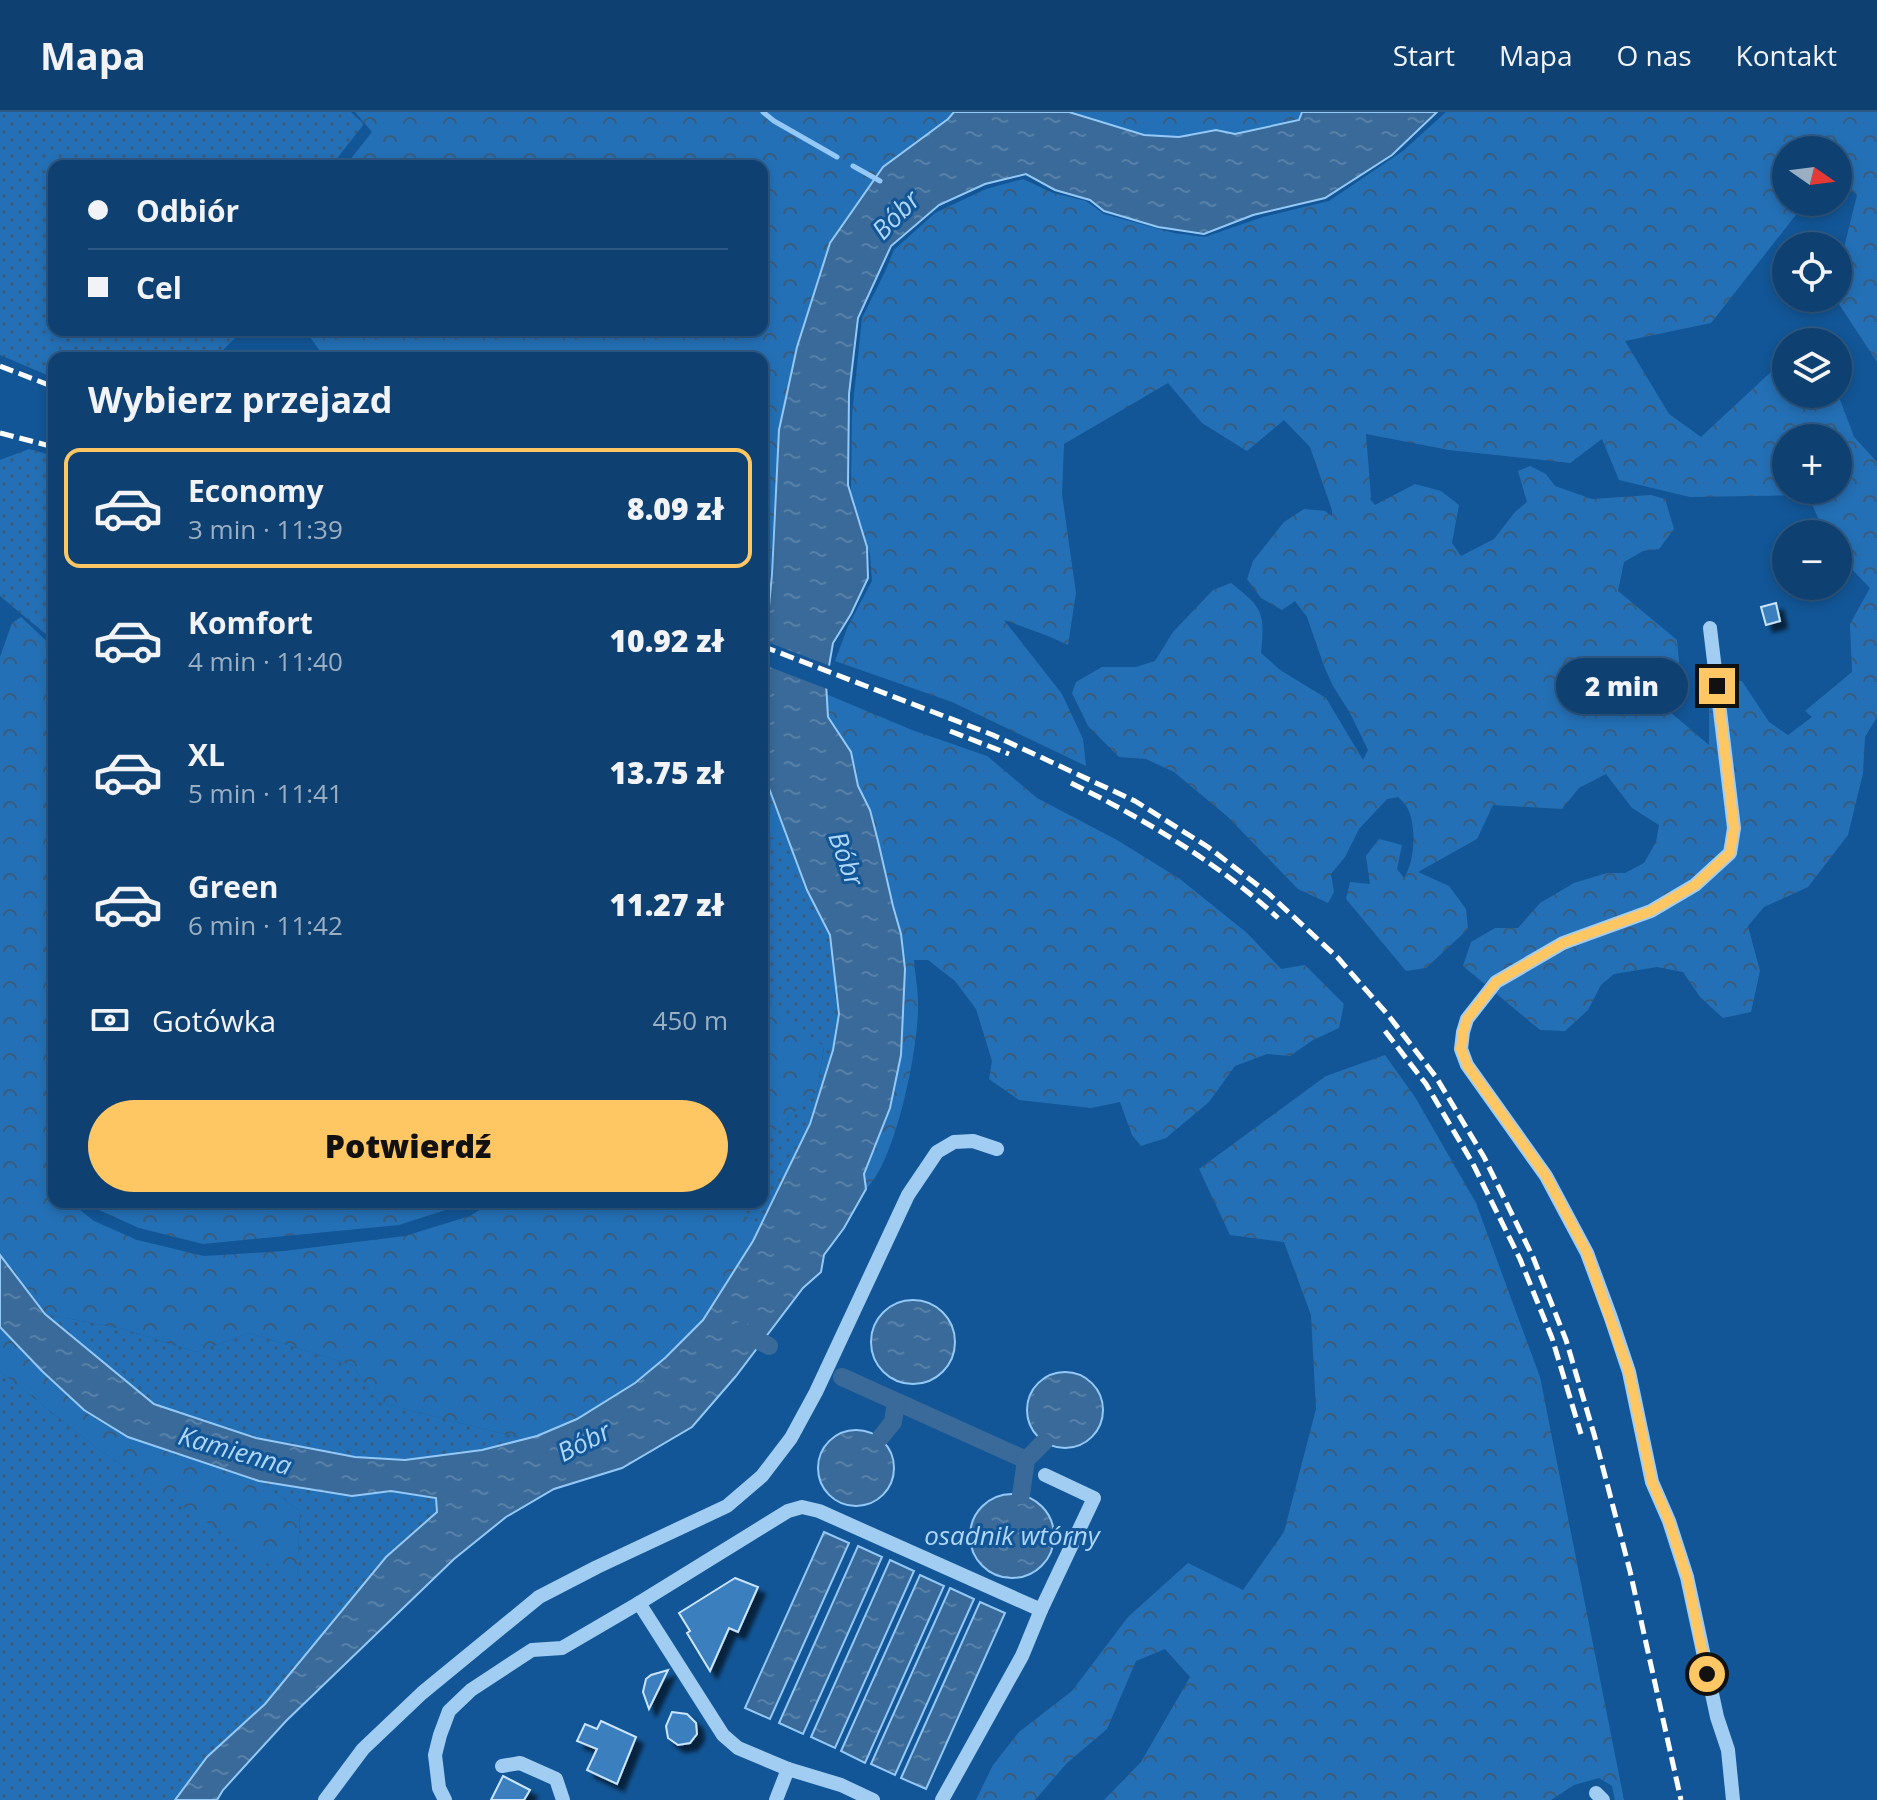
<!DOCTYPE html>
<html lang="pl">
<head>
<meta charset="utf-8">
<style>
	body { margin:0; font-family:"Open Sans",sans-serif; background:#174776; color:#f1f3f6; height:100vh; display:flex; flex-direction:column; font-size:30px; white-space:nowrap }
	* { box-sizing:border-box; margin:0 }
	p { font-size:26px; color:#9bafc3 }
	.icon { flex:none; width:44px; height:44px; fill:none; stroke:currentColor; stroke-width:2; stroke-linecap:round; stroke-linejoin:round }
	.map { position:relative; flex:1; overflow:hidden }
	.panel { position:absolute; left:48px; top:240px; width:720px; height:856px; display:flex; flex-direction:column; background:#0e4071; border-radius:16px; box-shadow:0 4px 12px #0003,0 0 0 2px #2e5984 }
	.panel>* { flex:none }
	.banner { position:absolute; left:48px; top:48px; width:720px; height:176px; border-radius:16px; box-shadow:0 4px 12px #0003,0 0 0 2px #2e5984; display:grid; align-content:center; height:176px; padding:0 40px; background:#0e4071 }
	.needle { width:52px; rotate:104deg }
	.buttons { position:absolute; left:1772px; top:24px; display:grid; gap:16px }
	.buttons a { display:grid; place-items:center; width:80px; height:80px; border-radius:50%; background:#0e4071; box-shadow:0 4px 12px #0003,0 0 0 2px #2e5984; font-size:40px }
	.end { position:absolute; width:36px; height:36px; margin:-18px; border:10px solid #ffc764; background:#111; box-shadow:0 0 0 4px #111 }
	.from { border-radius:50% }
	.bubble { position:absolute; height:56px; border-radius:28px; background:#0e4071; box-shadow:0 4px 12px #0003,0 0 0 2px #2e5984; font-size:26px; font-weight:800; line-height:56px; text-align:center }
	.banner b { display:flex; align-items:center; gap:28px; height:76px; font-size:30px }
	.banner b+b { border-top:2px solid #2e5984 }
	.banner i { width:20px; height:20px; background:#f1f3f6 }
	ul { padding:0; list-style:none }
	li { display:flex; align-items:center; gap:24px; height:120px; margin:0 16px 12px; padding:0 24px; border:4px solid transparent; border-radius:16px }
	li div { flex:1 }
	li b { display:block; font-size:30px }
	li em { font-style:normal; font-weight:800 }
	li.active { border-color:#ffc764 }
	li>.icon { width:72px; height:72px; stroke-width:1.5 }
	h2 { padding:0 40px; font-size:36px; line-height:96px }
	.pay { display:flex; align-items:center; gap:20px; height:88px; padding:0 40px; font-size:30px }
	.pay p { margin-inline-start:auto }
	.primary-button { display:flex; gap:16px; margin-top:auto; padding:16px 40px }
	.primary-button a { flex:1; height:92px; border-radius:48px; background:#ffc764; color:#111; font-size:32px; font-weight:800; line-height:92px; text-align:center }
	header { display:flex; align-items:center; gap:48px; box-sizing:border-box; height:112px; padding:0 40px; background:#0e4071; border-bottom:2px solid #2e5984 }
	header strong { font-size:38px }
	nav { display:flex; gap:44px; margin-inline-start:auto; font-size:28px }
	.map>svg:first-child { display:block }
</style>
</head>
<body>
<header>
<strong>Mapa</strong>
<nav><a>Start</a><a>Mapa</a><a>O nas</a><a>Kontakt</a></nav>
</header>
<div class="map">
<svg width="1877" height="1688" viewBox="0 0 1877 1688">
	<defs>
		<pattern id="grass-dots" width="8" height="8" patternUnits="userSpaceOnUse" patternTransform="scale(2)"><rect width="8" height="8" fill="#2470b6"/><path d="M2 2h.1M6 6h.1" fill="none" stroke="#3a5c7c" stroke-width="1.8" stroke-linecap="round"/></pattern>
		<pattern id="forest-crowns" width="20" height="18" patternUnits="userSpaceOnUse" patternTransform="scale(2)"><rect width="20" height="18" fill="#2470b6"/><path d="M2 6a3 3 0 1 1 6 0M12 15a3 3 0 1 1 6 0" fill="none" stroke="#3a5c7c"/></pattern>
		<pattern id="water-ripples" width="26" height="14" patternUnits="userSpaceOnUse" patternTransform="scale(2)"><rect width="26" height="14" fill="#396a99"/><path d="M2 4q2-2 4 0t4 0M15 11q2-2 4 0t4 0" fill="none" stroke="#5780a8"/></pattern>
		<filter id="shadow"><feDropShadow dx="7" dy="7" stdDeviation="2" flood-color="#0009"/></filter>
	</defs>
	<rect width="100%" height="100%" fill="#125697"/>
	<g fill="url(#grass-dots)">
		<polygon points="0,0 351,0 364,12 331,54 54,54 54,218 243,218 215,246 54,246 54,266 0,243"/>
		<polygon points="29,337 54,344 54,529 0,484 0,348"/>
		<polygon points="786,721 807,778 830,823 839,902 833,938 810,1012 753,1129 753,1107 734,1102 739,1090 762,1090 762,1030 817,979 824,936 762,885 762,732"/>
		<polygon points="45,1202 123,1217 196,1240 249,1221 352,1253 378,1290 524,1327 482,1338 405,1348 355,1345 256,1326 155,1292"/>
		<polygon points="0,1259 98,1337 297,1470 300,1399 259,1369 352,1384 391,1379 436,1386 437,1400 386,1445 265,1592 207,1645 175,1688 0,1688"/>
	</g>
	<g fill="url(#forest-crowns)" fill-rule="evenodd">
		<polygon points="355,0 954,0 830,131 797,235 779,318 767,516 762,514 762,246 325,246 305,218 762,218 762,54 345,54 372,20"/>
		<polygon points="1069,0 1302,0 1299,8 1235,22 1216,18 1179,25 1144,23"/>
		<path d="M1446,0H1877V250L1835,186H1838V160L1857,83L1838,68V38H1786V90H1806L1711,211L1625,229L1669,302L1701,325L1786,246V282H1838L1854,325L1877,350V605L1865,625L1863,661L1848,723L1808,775L1764,795L1748,814L1760,859L1751,900L1723,906L1700,885L1683,860L1657,855L1614,862L1601,873L1588,898L1565,919L1540,918L1463,854L1471,830L1495,816H1518L1540,791L1574,771L1607,761H1625L1644,751L1656,730L1659,713L1632,696L1606,662L1579,676L1562,697L1493,693L1477,727L1418,760L1449,774L1466,797L1468,817L1426,856L1406,859L1346,787L1350,770L1370,772L1366,744L1379,727L1402,733L1397,757L1404,766C1415,749 1417,714 1407,695C1405,691 1401,688 1398,685L1387,687L1359,717L1345,745L1331,762L1334,780L1328,791L1298,777L1228,705L1174,660L1146,647L1119,645L1088,614L1072,581L1076,570L1102,555H1136L1155,549L1173,520L1213,478L1231,471C1263,496 1265,500 1261,541L1280,558L1326,586L1363,648L1368,638L1350,601L1333,574L1324,554L1307,505L1295,489L1282,498L1261,486L1247,467L1253,449L1284,410L1304,397L1325,399L1332,404V398L1310,335L1284,308L1247,339L1202,311L1168,271L1064,332L1062,382L1076,481L1068,533L1048,524L1004,508L1062,582L1083,627L1086,654L952,590L835,549L848,514L872,469L870,442L851,379L852,302L862,206L884,162L894,138L935,101L986,77L1023,67L1053,81L1086,89L1104,102L1174,121L1205,125L1263,105L1329,89L1403,39ZM1366,322L1449,338L1570,351L1602,327L1619,368L1690,385L1808,383L1825,422H1838V443L1870,476L1850,512L1852,560L1805,599L1812,605L1788,623L1769,610L1742,569L1709,565V633L1662,593L1666,577L1680,561L1677,528L1618,479L1624,450L1643,439L1659,437L1674,417L1665,387L1651,383L1592,387L1555,374L1546,362L1530,354L1518,359L1527,390L1515,400L1494,427L1461,444L1452,431L1459,393L1441,379L1415,372L1375,393L1370,387L1371,385ZM1786,326H1838V378H1786Z"/>
		<polygon points="21,505 54,536 54,1090 70,1090 94,1109 137,1128 204,1144 284,1139 405,1124 470,1104 492,1090 739,1090 735,1102 754,1107 753,1129 703,1208 665,1246 635,1271 577,1307 537,1324 524,1327 378,1290 352,1253 249,1221 196,1240 123,1217 45,1202 0,1143 0,545 12,511"/>
		<path d="M826,582L912,618L987,644L1037,686L1117,728L1180,767L1247,821L1281,857L1305,853L1344,892L1339,916L1313,928L1290,944L1267,942L1235,954L1209,990L1166,1026L1141,1034L1132,1023L1120,990L1091,996L1019,988L989,967L992,949L976,897L955,869L928,848H914C915,862 918,877 918,892C919,934 896,1049 866,1077L864,1062L890,996L901,943L905,857L901,822L893,794L885,755L870,698L858,674L851,640L828,605Z"/>
		<polygon points="762,640 763,660 786,721 762,732"/>
		<polygon points="762,885 824,935 817,979 762,1030"/>
		<polygon points="1385,943 1415,985 1476,1091 1540,1265 1624,1688 1615,1688 1612,1674 1599,1666 1574,1673 1551,1688 1104,1688 1141,1650 1190,1565 1165,1537 1136,1549 1107,1617 1067,1651 1035,1688 976,1688 993,1653 1019,1620 1072,1579 1128,1505 1188,1451 1243,1478 1284,1420 1316,1297 1311,1203 1284,1130 1230,1123 1199,1057 1326,964"/>
		<polygon points="81,1090 463,1090 455,1095 399,1113 203,1132 139,1116"/>
		<polygon points="0,1215 42,1259 84,1298 128,1325 259,1369 300,1399 297,1471 98,1337 0,1259"/>
	</g>
	<g fill="url(#water-ripples)" stroke="#94c9f7" stroke-width="2">
		<polygon points="954,0 1069,0 1144,23 1179,25 1216,18 1235,22 1299,8 1302,0 1437,0 1392,43 1325,86 1253,103 1204,122 1158,115 1104,99 1090,88 1055,78 1026,62 985,72 939,93 891,134 858,206 849,282 848,373 867,435 868,466 851,502 833,531 826,571 828,605 851,640 858,674 870,698 878,729 893,794 901,822 905,857 901,943 890,996 864,1062 866,1077 844,1116 824,1143 821,1160 803,1176 736,1264 692,1315 622,1356 554,1377 506,1405 454,1447 286,1609 223,1678 217,1688 175,1688 207,1645 265,1592 386,1445 437,1400 436,1386 391,1379 352,1384 259,1369 128,1325 84,1298 42,1259 0,1215 0,1143 45,1202 154,1292 256,1326 355,1345 405,1348 482,1338 537,1324 577,1307 635,1271 665,1246 703,1208 753,1129 810,1012 833,938 839,902 830,823 807,778 763,660 762,543 767,516 772,462 779,318 797,235 830,131 883,55 948,7"/>
		<circle cx="913" cy="1230" r="42"/>
		<circle cx="1065" cy="1298" r="38"/>
		<circle cx="856" cy="1356" r="38"/>
		<circle cx="1012" cy="1424" r="42"/>
		<polygon points="824,1420 849,1431 770,1607 745,1596"/>
		<polygon points="858,1434 882,1445 803,1622 779,1611"/>
		<polygon points="890,1448 914,1459 835,1636 811,1625"/>
		<polygon points="920,1463 944,1474 865,1651 841,1639"/>
		<polygon points="950,1476 974,1487 895,1663 871,1652"/>
		<polygon points="980,1490 1005,1501 926,1677 901,1666"/>
	</g>
	<polygon fill="#125697" points="762,528 833,555 830,578 762,552"/>
	<g fill="none" stroke-linecap="round" stroke-linejoin="round">
		<g stroke="#94c9f7" stroke-width="5">
			<polyline points="763,0 774,9 837,45"/>
			<polyline points="853,54 880,69"/>
		</g>
		<g stroke="#396a99" stroke-width="18">
			<polyline points="740,1219 769,1234"/>
			<polyline points="842,1265 1026,1348"/>
			<polyline points="881,1325 893,1310 896,1290"/>
			<polyline points="1021,1383 1026,1348 1044,1330"/>
		</g>
	</g>
	<g fill="#3a7fbf" stroke="#cae5fd" stroke-width="2" filter="url(#shadow)">
		<polygon points="1776,491 1780,509 1766,513 1761,495"/>
		<polygon points="735,1466 758,1475 738,1520 729,1516 710,1559 687,1521 690,1519 679,1501"/>
		<polygon points="668,1558 649,1597 643,1580 646,1567 651,1563"/>
		<polygon points="672,1600 687,1602 696,1611 697,1622 690,1631 678,1633 668,1626 666,1614"/>
		<polygon points="601,1609 636,1625 617,1672 587,1658 597,1637 577,1629 585,1612 597,1617"/>
		<polygon points="503,1664 530,1678 524,1688 491,1688"/>
	</g>
	<g fill="none" stroke-linecap="round" stroke-linejoin="round">
		<g stroke="#a2cdf3" stroke-width="14">
			<polyline points="1710,516 1734,716 1730,741 1695,773 1651,799 1563,831 1496,870 1467,907 1463,920 1461,937 1467,953 1546,1064 1587,1141 1611,1206 1629,1260 1652,1370 1669,1409 1687,1465 1717,1605 1728,1638 1733,1688"/>
			<polyline points="639,1491 723,1623 738,1636 788,1657"/>
			<polyline points="502,1654 520,1651 556,1667 563,1688"/>
			<polyline points="1596,1681 1603,1688"/>
			<polyline points="325,1688 363,1637 422,1581 539,1485 597,1455 727,1394 762,1364 791,1326 816,1280 908,1083 937,1040 954,1030 973,1029 997,1037"/>
			<polyline points="445,1688 439,1676 435,1643 440,1623 449,1599 471,1578 532,1538 562,1536 639,1491 788,1399 802,1395 819,1399 1041,1498 1094,1386 1045,1363"/>
			<polyline points="776,1688 788,1657 841,1673 873,1688"/>
			<polyline points="942,1688 1022,1544 1041,1498"/>
		</g>
		<g stroke="#fff" stroke-width="5" stroke-dasharray="14 6" stroke-linecap="butt">
			<polyline points="0,254 54,275"/>
			<polyline points="0,321 54,335"/>
			<polyline points="762,534 993,623 1135,689 1208,735 1269,782 1338,846 1388,903 1436,965 1484,1045 1533,1145 1566,1228 1594,1322 1630,1459 1681,1688"/>
			<polyline points="950,619 1009,642"/>
			<path d="M1071,671C1144,707 1217,750 1278,806"/>
			<polyline points="1385,919 1426,972 1472,1050 1520,1147 1552,1226 1581,1322"/>
		</g>
	</g>
	<g fill="none" stroke-linecap="round" stroke-linejoin="round">
		<polyline stroke="#ffc764" stroke-width="10" points="1707,1562 1687,1465 1669,1409 1652,1370 1629,1260 1587,1141 1546,1064 1467,953 1461,937 1463,920 1467,907 1496,870 1563,831 1651,799 1695,773 1730,741 1734,716 1717,574"/>
	</g>
	<g text-anchor="middle" stroke-width="6" stroke-linejoin="round" paint-order="stroke">
		<g font-size="26" font-style="italic" fill="#aed7fa" stroke="#125697">
			<text transform="translate(896 103) rotate(-46)" y="9">Bóbr</text>
			<text transform="translate(846 747) rotate(70)" y="9">Bóbr</text>
			<text transform="translate(584 1330) rotate(-27)" y="9">Bóbr</text>
			<text transform="translate(235 1339) rotate(16)" y="9">Kamienna</text>
			<text x="1012" y="1433">osadnik wtórny</text>
		</g>
	</g>
</svg>
<div class="buttons">
<a><svg class="needle" viewBox="-14 -14 28 28"><path d="M0-13l5 13h-10z" fill="#e53935"/><path d="M0 13l5-13h-10z" fill="#9bafc3"/></svg></a>
<a><svg class="icon" aria-label="locate" viewBox="0 0 24 24"><circle cx="12" cy="12" r="6"/><path d="M12 2v4M12 18v4M2 12h4M18 12h4"/></svg></a>
<a><svg class="icon" aria-label="layers" viewBox="0 0 24 24"><path d="M12 4l9 5-9 5-9-5zM3 14l9 5 9-5"/></svg></a>
<a>+</a>
<a>−</a>
</div>
<i class="end from" style="left:1707px;top:1562px"></i>
<i class="end" style="left:1717px;top:574px"></i>
<div class="bubble" style="left:1556px;top:546px;width:132px">2 min</div>
<div class="banner">
<b><i class="from"></i>Odbiór</b>
<b><i></i>Cel</b>
</div>
<section class="panel">
<h2>Wybierz przejazd</h2>
<ul>
<li class="active"><svg class="icon" aria-label="car" viewBox="0 0 24 24"><path d="M5 17H2v-5l4-1 3-4h7l3 4 3 1v5h-3M9 17h6M6 11h13"/><circle cx="7" cy="17" r="2"/><circle cx="17" cy="17" r="2"/></svg><div><b>Economy</b><p>3 min · 11:39</p></div><em>8.09 zł</em></li>
<li><svg class="icon" aria-label="car" viewBox="0 0 24 24"><path d="M5 17H2v-5l4-1 3-4h7l3 4 3 1v5h-3M9 17h6M6 11h13"/><circle cx="7" cy="17" r="2"/><circle cx="17" cy="17" r="2"/></svg><div><b>Komfort</b><p>4 min · 11:40</p></div><em>10.92 zł</em></li>
<li><svg class="icon" aria-label="car" viewBox="0 0 24 24"><path d="M5 17H2v-5l4-1 3-4h7l3 4 3 1v5h-3M9 17h6M6 11h13"/><circle cx="7" cy="17" r="2"/><circle cx="17" cy="17" r="2"/></svg><div><b>XL</b><p>5 min · 11:41</p></div><em>13.75 zł</em></li>
<li><svg class="icon" aria-label="car" viewBox="0 0 24 24"><path d="M5 17H2v-5l4-1 3-4h7l3 4 3 1v5h-3M9 17h6M6 11h13"/><circle cx="7" cy="17" r="2"/><circle cx="17" cy="17" r="2"/></svg><div><b>Green</b><p>6 min · 11:42</p></div><em>11.27 zł</em></li>
</ul>
<div class="pay"><svg class="icon" aria-label="cash" viewBox="0 0 24 24"><path d="M3 7h18v10H3z"/><circle cx="12" cy="12" r="2"/></svg>Gotówka<p>450 m</p></div>
<div class="primary-button"><a>Potwierdź</a></div>
</section>
</div>
</body>
</html>
